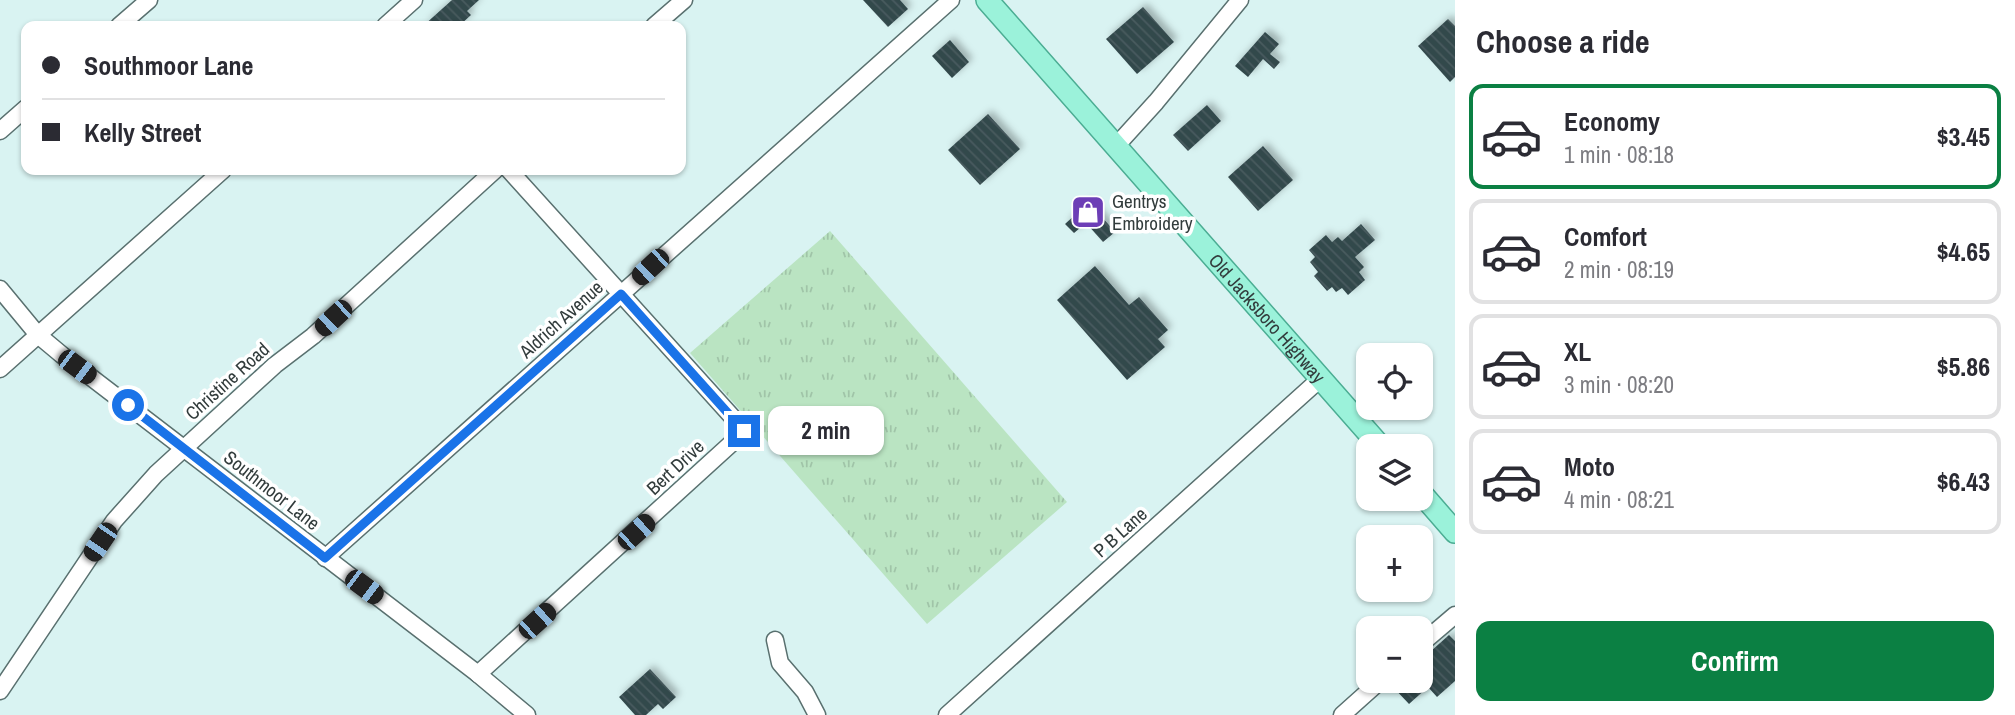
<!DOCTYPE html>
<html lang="en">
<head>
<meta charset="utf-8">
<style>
	body { margin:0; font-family:"Archivo Narrow",sans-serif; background:#f2f2f3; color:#2b2b33; height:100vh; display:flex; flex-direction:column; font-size:26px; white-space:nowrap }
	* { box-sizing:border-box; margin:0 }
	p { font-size:23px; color:#7c7c81 }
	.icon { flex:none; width:38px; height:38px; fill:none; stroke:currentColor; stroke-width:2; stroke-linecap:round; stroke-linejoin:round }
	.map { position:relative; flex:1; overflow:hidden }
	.sheet { display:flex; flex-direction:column; background:#fff; width:560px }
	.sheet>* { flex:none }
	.guide { position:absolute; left:21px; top:21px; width:665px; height:154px; border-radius:14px; box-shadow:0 2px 5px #0004; display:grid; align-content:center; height:154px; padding:0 21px; background:#fff }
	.tools { position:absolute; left:1356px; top:343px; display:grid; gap:14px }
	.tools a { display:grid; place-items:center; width:77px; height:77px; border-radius:14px; background:#fff; box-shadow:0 2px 5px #0004; font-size:35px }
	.end { position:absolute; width:32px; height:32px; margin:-16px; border:9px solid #1a73e8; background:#fff; box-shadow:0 0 0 4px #fff }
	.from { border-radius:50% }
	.bubble { position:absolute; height:49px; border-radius:14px; background:#fff; box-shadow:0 2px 5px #0004; font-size:23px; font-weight:800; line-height:49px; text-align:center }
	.car { position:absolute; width:21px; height:42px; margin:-21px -10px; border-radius:9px; box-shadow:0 0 5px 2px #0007; background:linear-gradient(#222 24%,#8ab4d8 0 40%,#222 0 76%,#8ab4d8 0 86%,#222 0) }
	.guide b { display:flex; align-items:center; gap:24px; height:66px; font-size:26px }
	.guide b+b { border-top:2px solid #e1e1e2 }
	.guide i { width:18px; height:18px; background:#2b2b33 }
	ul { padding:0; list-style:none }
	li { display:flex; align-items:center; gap:21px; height:105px; margin:0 14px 10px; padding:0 7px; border:4px solid #e1e1e2; border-radius:14px }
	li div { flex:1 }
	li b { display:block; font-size:26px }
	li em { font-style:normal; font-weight:800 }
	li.current { border-color:#0b8043 }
	li>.icon { width:63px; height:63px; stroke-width:1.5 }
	h2 { padding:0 21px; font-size:32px; line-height:84px }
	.button { display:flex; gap:14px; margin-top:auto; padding:14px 21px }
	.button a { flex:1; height:80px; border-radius:14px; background:#0b8043; color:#fff; font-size:28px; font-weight:800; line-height:80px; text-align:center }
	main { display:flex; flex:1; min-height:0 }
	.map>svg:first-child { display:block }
</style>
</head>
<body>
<main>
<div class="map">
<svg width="1455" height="715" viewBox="0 0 1455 715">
	<defs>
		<pattern id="grass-tufts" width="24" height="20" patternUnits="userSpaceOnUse" patternTransform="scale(1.75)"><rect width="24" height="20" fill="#bae4c2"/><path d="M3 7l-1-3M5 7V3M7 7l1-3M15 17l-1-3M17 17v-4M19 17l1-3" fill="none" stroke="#a0c4a8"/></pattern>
		<pattern id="building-back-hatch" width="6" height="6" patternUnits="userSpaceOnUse" patternTransform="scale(1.75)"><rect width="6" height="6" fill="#33484c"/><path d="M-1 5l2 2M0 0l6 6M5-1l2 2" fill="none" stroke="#485b5e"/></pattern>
		<filter id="shadow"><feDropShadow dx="4" dy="-4" stdDeviation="3.5" flood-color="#0004"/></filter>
	</defs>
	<rect width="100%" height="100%" fill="#d9f3f2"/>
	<polygon fill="url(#grass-tufts)" points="830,231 1067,502 927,624 690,353"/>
	<g fill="url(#building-back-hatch)" filter="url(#shadow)">
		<polygon points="452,0 479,0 467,11 471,15 459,26 423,26"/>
		<polygon points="863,0 900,0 908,9 888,27"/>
		<polygon points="1143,7 1174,42 1137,74 1106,39"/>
		<polygon points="1448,19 1455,26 1455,77 1450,82 1418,46"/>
		<polygon points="1265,32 1279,44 1270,54 1280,62 1274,69 1263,59 1248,77 1235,66"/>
		<polygon points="950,40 969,62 952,78 932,56"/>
		<polygon points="1207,105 1221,121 1188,151 1173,135"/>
		<polygon points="988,114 1020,149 980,185 948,150"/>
		<polygon points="1263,146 1293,180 1258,211 1228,177"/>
		<polygon points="1089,202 1115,232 1103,242 1086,223 1074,233 1065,224"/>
		<polygon points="1361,224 1375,240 1355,257 1364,267 1359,272 1365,280 1348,295 1342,288 1336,292 1332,287 1327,291 1314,276 1318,272 1310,262 1315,257 1309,250 1326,235 1332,242 1338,237 1342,241"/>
		<polygon points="1095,266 1129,305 1139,297 1168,330 1158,339 1165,347 1127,380 1057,300"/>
		<polygon points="1449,635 1455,641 1455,681 1437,697 1428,687 1409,704 1392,686 1398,681 1421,681 1421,660"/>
		<polygon points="650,669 676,697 663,709 658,704 646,715 635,715 619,697"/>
	</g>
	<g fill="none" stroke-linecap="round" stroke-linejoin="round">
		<g stroke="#59706f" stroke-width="19">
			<g id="minor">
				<polyline points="119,26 149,0"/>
				<polyline points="385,26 414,0"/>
				<polyline points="654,26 684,0"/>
				<polyline points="0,131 26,108"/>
				<polyline points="1116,146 1156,102 1240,0"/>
				<polyline points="0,289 38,335 62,355 478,674 527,715"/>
				<polyline points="0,369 223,170"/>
				<polyline points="325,558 951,0"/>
				<polyline points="775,640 780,663 805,692 817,715"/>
				<polyline points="1421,644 1455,615"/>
				<polyline points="478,674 745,431 509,170"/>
				<polyline points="0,691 114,521 156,474 275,365 313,336 495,170"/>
				<polyline points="947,715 1320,379"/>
				<polyline points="1342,715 1380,681"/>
			</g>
		</g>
		<g stroke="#4bad93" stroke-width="24">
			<g id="major">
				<path id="s1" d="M987,0L1380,446"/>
				<polyline points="1421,493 1455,532"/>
			</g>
		</g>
		<use href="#minor" stroke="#fff" stroke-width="16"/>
		<use href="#major" stroke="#9bf2da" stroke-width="21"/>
	</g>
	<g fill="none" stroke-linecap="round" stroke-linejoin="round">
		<polyline stroke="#1a73e8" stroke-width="9" points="128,405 325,558 621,294 744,431"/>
	</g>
	<defs>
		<g id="shop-square" transform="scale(1.75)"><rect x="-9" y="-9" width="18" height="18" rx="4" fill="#6c3eb6" stroke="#fff"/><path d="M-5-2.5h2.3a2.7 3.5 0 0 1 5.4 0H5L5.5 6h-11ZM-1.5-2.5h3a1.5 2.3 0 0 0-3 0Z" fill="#fff"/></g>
	</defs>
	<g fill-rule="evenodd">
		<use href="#shop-square" x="1088" y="212"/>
	</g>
	<g text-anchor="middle" stroke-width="7" stroke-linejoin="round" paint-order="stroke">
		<g font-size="19" fill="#323c3c" stroke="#fff" text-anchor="start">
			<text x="1112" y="208">Gentrys<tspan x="1112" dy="22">Embroidery</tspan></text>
		</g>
		<g font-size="19" fill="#323c3c" stroke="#fff">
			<text dy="7" stroke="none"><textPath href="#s1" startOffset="424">Old Jacksboro Highway</textPath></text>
			<text transform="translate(561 319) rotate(-42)" y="7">Aldrich Avenue</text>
			<text transform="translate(227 381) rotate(-42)" y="7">Christine Road</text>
			<text transform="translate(675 467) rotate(-43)" y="7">Bert Drive</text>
			<text transform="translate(272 490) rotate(38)" y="7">Southmoor Lane</text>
			<text transform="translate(1120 532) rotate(-42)" y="7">P B Lane</text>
		</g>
	</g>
</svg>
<div class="tools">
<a><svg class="icon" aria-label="locate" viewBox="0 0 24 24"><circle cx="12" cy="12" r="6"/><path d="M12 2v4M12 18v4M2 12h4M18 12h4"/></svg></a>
<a><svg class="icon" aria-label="layers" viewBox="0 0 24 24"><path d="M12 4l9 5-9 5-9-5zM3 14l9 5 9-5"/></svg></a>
<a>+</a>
<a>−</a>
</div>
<i class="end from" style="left:128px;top:405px"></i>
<i class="end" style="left:744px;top:431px"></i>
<div class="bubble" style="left:768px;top:406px;width:116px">2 min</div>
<i class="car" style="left:650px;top:267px;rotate:227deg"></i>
<i class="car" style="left:333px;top:318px;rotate:227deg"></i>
<i class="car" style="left:77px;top:367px;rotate:127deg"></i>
<i class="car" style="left:636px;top:532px;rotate:48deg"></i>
<i class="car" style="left:100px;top:542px;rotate:214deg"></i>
<i class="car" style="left:364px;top:587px;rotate:127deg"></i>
<i class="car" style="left:537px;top:621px;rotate:48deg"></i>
<div class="guide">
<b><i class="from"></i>Southmoor Lane</b>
<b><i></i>Kelly Street</b>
</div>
</div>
<section class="sheet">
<h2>Choose a ride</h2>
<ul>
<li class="current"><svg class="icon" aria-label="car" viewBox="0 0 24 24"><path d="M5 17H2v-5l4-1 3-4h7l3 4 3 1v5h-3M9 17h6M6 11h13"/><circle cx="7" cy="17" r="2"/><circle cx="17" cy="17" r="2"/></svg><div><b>Economy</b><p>1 min · 08:18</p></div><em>$3.45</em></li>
<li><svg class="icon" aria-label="car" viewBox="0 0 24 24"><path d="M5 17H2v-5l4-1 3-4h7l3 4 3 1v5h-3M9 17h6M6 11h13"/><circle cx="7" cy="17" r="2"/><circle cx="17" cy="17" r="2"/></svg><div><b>Comfort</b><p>2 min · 08:19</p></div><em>$4.65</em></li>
<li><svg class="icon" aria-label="car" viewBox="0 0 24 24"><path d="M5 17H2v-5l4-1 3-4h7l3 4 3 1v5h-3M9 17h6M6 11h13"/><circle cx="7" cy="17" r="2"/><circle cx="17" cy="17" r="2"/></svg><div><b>XL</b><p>3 min · 08:20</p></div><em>$5.86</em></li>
<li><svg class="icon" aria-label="car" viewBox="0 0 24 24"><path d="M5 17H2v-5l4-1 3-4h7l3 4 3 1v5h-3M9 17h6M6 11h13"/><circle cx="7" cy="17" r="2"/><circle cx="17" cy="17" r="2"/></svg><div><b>Moto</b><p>4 min · 08:21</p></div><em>$6.43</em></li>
</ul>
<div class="button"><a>Confirm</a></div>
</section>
</main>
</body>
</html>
